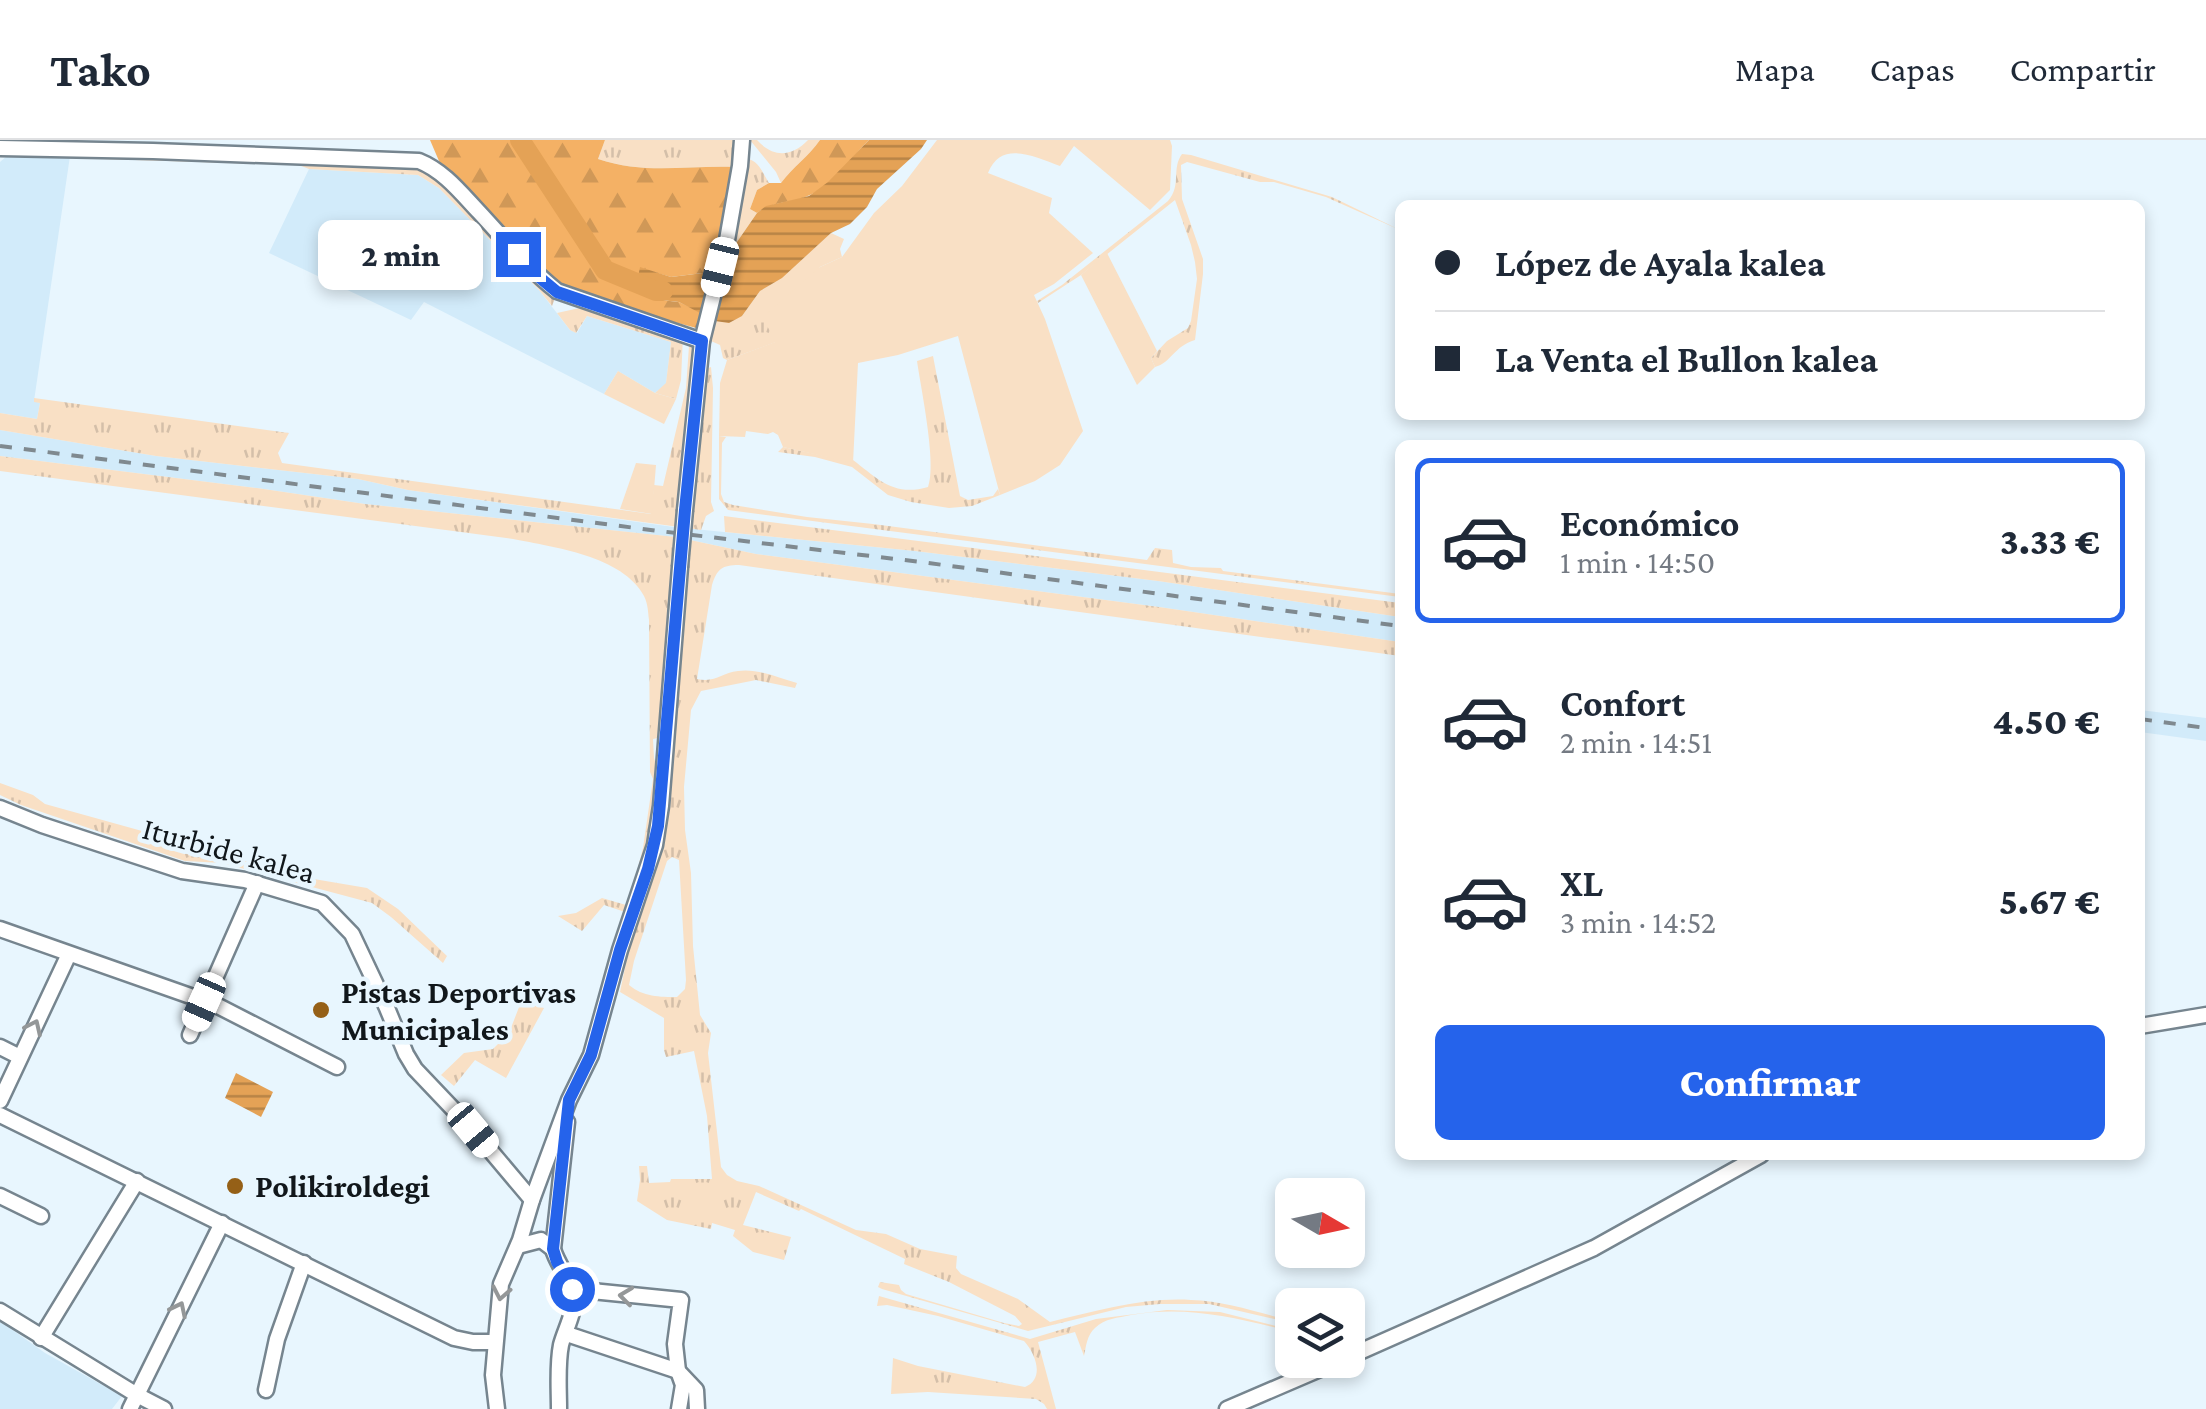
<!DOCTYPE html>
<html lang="es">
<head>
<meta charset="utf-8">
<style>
	body { margin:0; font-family:"Crimson Pro",serif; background:#f2f2f3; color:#1f2937; height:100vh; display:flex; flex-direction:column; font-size:38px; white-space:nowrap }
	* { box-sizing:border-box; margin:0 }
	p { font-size:32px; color:#747a83 }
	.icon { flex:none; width:55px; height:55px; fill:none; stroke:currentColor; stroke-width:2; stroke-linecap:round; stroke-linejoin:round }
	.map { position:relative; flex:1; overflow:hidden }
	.drawer { position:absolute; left:1395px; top:300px; width:750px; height:720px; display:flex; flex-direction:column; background:#fff; border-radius:15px; box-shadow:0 5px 15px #0003 }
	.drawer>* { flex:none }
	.banner { position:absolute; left:1395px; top:60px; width:750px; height:220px; border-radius:15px; box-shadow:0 5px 15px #0003; display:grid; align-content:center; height:220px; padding:0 40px; background:#fff }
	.needle { width:65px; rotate:99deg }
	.tools { position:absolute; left:1275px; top:1038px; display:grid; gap:20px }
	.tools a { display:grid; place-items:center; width:90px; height:90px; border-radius:15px; background:#fff; box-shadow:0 5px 15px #0003; font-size:50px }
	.end { position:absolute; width:45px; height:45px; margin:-22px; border:12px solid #2563eb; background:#fff; box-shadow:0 0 0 5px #fff }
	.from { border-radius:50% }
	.bubble { position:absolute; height:70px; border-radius:15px; background:#fff; box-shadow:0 5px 15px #0003; font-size:32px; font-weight:800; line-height:70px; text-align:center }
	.car { position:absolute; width:30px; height:60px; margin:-30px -15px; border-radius:12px; box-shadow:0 0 8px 2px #0007; background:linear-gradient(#fff 24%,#345 0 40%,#fff 0 76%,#345 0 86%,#fff 0) }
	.banner b { display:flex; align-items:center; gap:35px; height:95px; font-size:38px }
	.banner b+b { border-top:2px solid #e0e1e3 }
	.banner i { width:25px; height:25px; background:#1f2937 }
	ul { padding:18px 0 0; list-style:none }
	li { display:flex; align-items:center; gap:30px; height:165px; margin:0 20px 15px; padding:0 20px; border:5px solid transparent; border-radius:15px }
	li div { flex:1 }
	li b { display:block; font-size:38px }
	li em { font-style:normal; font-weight:800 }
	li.selected { border-color:#2563eb }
	li>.icon { width:90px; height:90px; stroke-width:1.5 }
	.primary-button { display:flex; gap:20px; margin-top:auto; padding:20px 40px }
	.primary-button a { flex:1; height:115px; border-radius:15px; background:#2563eb; color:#fff; font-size:40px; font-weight:800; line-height:115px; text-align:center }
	header { display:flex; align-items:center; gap:60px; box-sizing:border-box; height:140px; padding:0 50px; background:#fff; border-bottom:2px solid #e0e1e3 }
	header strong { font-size:48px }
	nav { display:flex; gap:55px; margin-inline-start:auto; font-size:35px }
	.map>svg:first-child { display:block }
</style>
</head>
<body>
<header>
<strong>Tako</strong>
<nav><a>Mapa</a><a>Capas</a><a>Compartir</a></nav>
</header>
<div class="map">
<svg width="2206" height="1269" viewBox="0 0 2206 1269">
	<defs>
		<pattern id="grass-tufts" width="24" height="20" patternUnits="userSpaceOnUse" patternTransform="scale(2.5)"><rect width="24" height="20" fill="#f9e0c5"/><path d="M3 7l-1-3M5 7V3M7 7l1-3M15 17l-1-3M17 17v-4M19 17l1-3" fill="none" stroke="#d4bfa9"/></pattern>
		<pattern id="forest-firs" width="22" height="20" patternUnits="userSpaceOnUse" patternTransform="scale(2.5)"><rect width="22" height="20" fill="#f4b165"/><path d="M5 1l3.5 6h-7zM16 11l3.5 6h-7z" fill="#d09857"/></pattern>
		<pattern id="water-rules" width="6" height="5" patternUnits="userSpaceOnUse" patternTransform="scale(2.5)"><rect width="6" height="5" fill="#e4a256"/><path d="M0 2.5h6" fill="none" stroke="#b78346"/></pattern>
	</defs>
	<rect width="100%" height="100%" fill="#e8f6fe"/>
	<g fill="#d2ebfa">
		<polygon points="7,16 70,16 34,261 40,263 37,279 0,273 0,22"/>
		<polygon points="309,29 418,35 439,48 539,150 570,190 577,193 587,176 671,202 666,244 655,253 618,231 604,254 424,162 411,180 269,113"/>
		<polygon points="0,290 156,316 358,339 408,350 674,387 915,411 1158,441 1400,477 1400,502 1159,467 756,414 676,397 365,364 257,348 0,316"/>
		<polygon points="2140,570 2206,578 2206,601 2140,592"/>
		<polygon points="0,1181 45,1213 122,1256 112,1269 0,1269"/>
	</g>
	<g fill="url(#grass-tufts)" fill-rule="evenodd">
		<path d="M605,0H736L735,27C686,25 646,35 598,19Z"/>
		<path d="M750,0H757C773,18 792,17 808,0H820C809,16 793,27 781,43L776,32Z"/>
		<path d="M1182,14L1191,15L1332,57L1400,90L1326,57L1274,42H1260L1187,22L1181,25L1182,59L1203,119V134L1195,200C1174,206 1171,223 1155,227L1151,218L1167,201L1188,188L1191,181L1197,139L1195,122L1191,105L1175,60L1081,135L1038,163L1037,161L1062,145L1168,61C1182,45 1171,29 1182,14Z"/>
		<polygon points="70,16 407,24 429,31 442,40 555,158 552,166 539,150 439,48 418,35 309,29 299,25 70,18"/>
		<path d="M747,19C759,20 763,34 769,43L757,50L750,69L757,73L728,115Z"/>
		<polygon points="831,93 844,99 840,109 842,117 820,127 776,202 727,220 723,218 720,205 711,201 708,195 712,179 742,176 760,151 782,137"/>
		<polygon points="584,167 683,195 681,240 676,259 655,253 666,243 671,202 587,176 576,193 570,190 557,173"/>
		<polygon points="694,204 694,224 677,375 691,377 706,229 711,227 713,248 711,362 714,371 706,376 701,390 408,350 358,339 156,316 0,290 0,273 37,279 40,263 34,262 34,258 289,293 278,313 282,323 651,374 654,345 663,346 686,248 689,206"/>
		<path d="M933,216L960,356L968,360L993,356L998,349L1000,355L972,366L949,368L911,362L888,355L852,327L815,317L778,312L783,307L853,322V320C878,339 894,357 928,347C937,324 921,249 917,221Z"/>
		<polygon points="719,296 726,297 722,303 721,354 724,362 733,365 807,377 873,384 1147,420 1155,408 1172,410 1173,423 1191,427 1221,428 1223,431 1400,454 1400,457 728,370 719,359"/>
		<path d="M0,316L257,348L365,364L676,397L756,414L1159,467L1400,502V516L739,425C722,425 717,429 712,445L697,539C716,543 721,533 738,531C757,528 779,538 797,543L795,548L756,540L701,551L691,570L684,647L685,690L691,733L693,806L700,875L711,893L708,913L721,1027L727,1035L737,1041L759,1046L856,1090L886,1094L920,1109L957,1116L956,1128L961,1134L1018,1159L1050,1182C1096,1171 1144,1157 1191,1160C1226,1161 1259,1173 1292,1181V1183L1209,1164H1160L1126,1167L1028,1191L882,1149L878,1147L880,1142L899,1145L901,1150L906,1154L1004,1183L1019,1186L1022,1184L1015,1176L949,1142L904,1124L905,1119L801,1069L799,1071L756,1052L743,1085L791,1097L784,1120L753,1112L733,1096L735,1090L712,1083L711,1089L667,1080L637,1061L640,1040L639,1026H647L649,1043L670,1042L671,1039H712L707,976L694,911L666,917L664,910V878L620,852L627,818L625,817L664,692L688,421L675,419L662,597L653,599L654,618L658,631L652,693L628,773L604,765L582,791L558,776L576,773L602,758L626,765L630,758L643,708L653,639L650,632L649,480C648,472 648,464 644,456C623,416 553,407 513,399L0,331ZM672,717L679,720L686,840L685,849L677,857C660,857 643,857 629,845L634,821L667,721Z"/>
		<polygon points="724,376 1400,463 1400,477 1158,441 915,411 725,392"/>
		<polygon points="0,643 33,655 45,664 142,691 187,714 231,717 302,737 367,748 398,769 447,816 443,823 391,777 372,763 222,723 185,721 21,665 0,655"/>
		<polygon points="521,862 544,868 506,938 475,920 454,946 441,935 464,913 493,909 509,893"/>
		<path d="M879,1156L1030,1199L1096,1179L1167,1170L1220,1172L1292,1190V1192C1239,1178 1186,1165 1131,1175C1118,1178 1105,1178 1095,1188C1087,1195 1086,1206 1084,1216L1075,1192L1038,1202L1056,1269H1047L1044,1264L1036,1259L928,1252L891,1254L893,1218L918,1226L1025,1247C1045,1239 1036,1214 1024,1201L938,1176L887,1165L877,1166Z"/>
	</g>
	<g fill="url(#forest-firs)">
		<path d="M430,0H605L598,19C645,35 687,25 735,27L718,118L703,133L671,137L640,128L652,159L679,162L704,174L700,189L589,159L550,140L442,28Z"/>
		<path d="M820,0H869C851,18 833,44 810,55C792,64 773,60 757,73L750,69L757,50L769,43H781C793,27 809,16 820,0Z"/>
	</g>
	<g fill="#f9e0c5">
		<path d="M937,0H1170L1172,6L1170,50L1150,70L1074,6L1060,26C1033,16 1001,0 988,33L1052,58L1049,73L1093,113L1054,144L1034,155L1045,179L1083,291L1060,325L1035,341L1000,355L958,196L898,215L858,223L853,323L783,307L778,295L773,292L768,294L746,291L745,297L719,296L720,243L727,220L775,202L763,177L820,127L842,117L874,73L902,46Z"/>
		<polygon points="1107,113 1157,211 1151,218 1155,227 1137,245 1081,135"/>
		<polygon points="618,231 655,253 676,259 664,284 604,254"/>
		<polygon points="636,323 656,325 652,374 620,369"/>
	</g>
	<g fill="url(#water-rules)">
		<polygon points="869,0 927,0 921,9 877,49 867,67 850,84 831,93 782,138 760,151 742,176 729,183 715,181 679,162 652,159 635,152 640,127 671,137 703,133 718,118 728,115 757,73 766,66 809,56 828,42"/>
		<polygon points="236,933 273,952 261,977 225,958"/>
	</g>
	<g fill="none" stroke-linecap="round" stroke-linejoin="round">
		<polyline stroke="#e4a256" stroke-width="20" points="520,0 605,130 656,151 663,151"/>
		<g stroke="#76858f" stroke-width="19">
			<g id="minor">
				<path d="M0,8L153,11L419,21C444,31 461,53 479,72C504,99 528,128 557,151L702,201"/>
				<polyline points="685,370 702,201 727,100 740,26 742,0"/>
				<polyline points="0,668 42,685 182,731 245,740 322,763 352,794 387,868 406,914 415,929 473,990 532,1060"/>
				<polyline points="0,789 216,865 337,927"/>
				<polyline points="2140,886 2206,875"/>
				<polyline points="190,895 257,743"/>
				<polyline points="0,907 20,917"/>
				<polyline points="0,961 69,814"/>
				<polyline points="0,975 454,1198 473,1202 495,1202"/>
				<polyline points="0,1056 41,1076"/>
				<polyline points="518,1106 541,1100 553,1109"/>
				<polyline points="572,1149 681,1160 675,1204 678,1231 683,1245 679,1269"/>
				<polyline points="0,1171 137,1255 164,1269"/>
				<polyline points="567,1194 678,1231 696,1250 697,1269"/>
				<polyline points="41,1198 137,1041"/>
				<polyline points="1348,1217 1594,1108 1761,1015"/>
				<polyline points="266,1250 277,1199 304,1123"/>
				<polyline points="130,1269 222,1083"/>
				<polyline points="497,1269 493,1235 501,1144 520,1100 532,1060 569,960 591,915 620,810 655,705 661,666 680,427"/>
				<path d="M559,1269C559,1249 557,1225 561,1205C565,1189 577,1170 573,1152C569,1137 557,1124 553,1109L567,982"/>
				<polyline points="1227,1269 1341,1220"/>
			</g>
		</g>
		<use href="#minor" stroke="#fff" stroke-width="14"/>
		<g stroke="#7f898f" stroke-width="4" stroke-dasharray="12 12" stroke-linecap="butt">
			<polyline points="0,306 659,391 921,422 1400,486"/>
			<polyline points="2140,579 2206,588"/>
		</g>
		<g stroke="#76858f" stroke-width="19" stroke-linecap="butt">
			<polyline id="minor-bridge" points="680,427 685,370"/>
		</g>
		<use href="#minor-bridge" stroke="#fff" stroke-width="14"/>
	</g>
	<defs><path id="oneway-chevron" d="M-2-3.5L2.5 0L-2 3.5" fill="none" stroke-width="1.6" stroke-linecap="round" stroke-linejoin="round" transform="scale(2.5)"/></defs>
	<g stroke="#949798">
		<use href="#oneway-chevron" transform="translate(34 887) rotate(-65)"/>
		<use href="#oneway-chevron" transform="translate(501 1153) rotate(101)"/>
		<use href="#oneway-chevron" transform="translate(626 1156) rotate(-173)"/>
		<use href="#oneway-chevron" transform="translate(179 1169) rotate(-64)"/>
	</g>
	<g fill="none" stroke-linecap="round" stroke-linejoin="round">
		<polyline stroke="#2563eb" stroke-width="12" points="518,114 539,137 557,152 702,201 685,370 658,686 648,729 620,810 591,915 569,960 553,1109 557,1122 572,1149"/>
	</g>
	<g fill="#956017" stroke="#e8f6fe" stroke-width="4">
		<circle cx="321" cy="870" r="10"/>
		<circle cx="235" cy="1046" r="10"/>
	</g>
	<g text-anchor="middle" stroke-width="9" stroke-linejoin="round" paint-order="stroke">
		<g font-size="32" fill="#11171b" stroke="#e8f6fe">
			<text transform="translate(229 710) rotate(15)" y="11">Iturbide kalea</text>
		</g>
		<g font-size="32" font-weight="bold" fill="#11171b" stroke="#e8f6fe" text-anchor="start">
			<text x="341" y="863">Pistas Deportivas<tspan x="341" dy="37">Municipales</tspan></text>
			<text x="255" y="1057">Polikiroldegi</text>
		</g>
	</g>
</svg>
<div class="tools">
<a><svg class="needle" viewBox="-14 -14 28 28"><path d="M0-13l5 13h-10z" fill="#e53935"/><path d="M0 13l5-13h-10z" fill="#747a83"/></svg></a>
<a><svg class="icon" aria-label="layers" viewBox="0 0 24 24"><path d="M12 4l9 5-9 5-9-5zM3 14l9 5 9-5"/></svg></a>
</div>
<i class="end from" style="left:572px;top:1149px"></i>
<i class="end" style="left:518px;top:114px"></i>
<div class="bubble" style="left:318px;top:80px;width:165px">2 min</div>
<i class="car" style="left:720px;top:127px;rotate:194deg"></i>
<i class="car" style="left:204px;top:862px;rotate:204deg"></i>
<i class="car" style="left:473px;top:990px;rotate:140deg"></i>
<div class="banner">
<b><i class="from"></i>López de Ayala kalea</b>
<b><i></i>La Venta el Bullon kalea</b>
</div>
<section class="drawer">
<ul>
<li class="selected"><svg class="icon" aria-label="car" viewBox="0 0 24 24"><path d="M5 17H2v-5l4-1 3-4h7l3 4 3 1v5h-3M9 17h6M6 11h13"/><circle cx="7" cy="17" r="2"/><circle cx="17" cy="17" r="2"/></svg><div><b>Económico</b><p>1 min · 14:50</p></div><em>3.33 €</em></li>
<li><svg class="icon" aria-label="car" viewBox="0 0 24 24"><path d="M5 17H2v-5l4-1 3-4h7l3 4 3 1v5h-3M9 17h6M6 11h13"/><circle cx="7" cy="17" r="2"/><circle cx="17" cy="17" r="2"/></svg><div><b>Confort</b><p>2 min · 14:51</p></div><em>4.50 €</em></li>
<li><svg class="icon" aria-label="car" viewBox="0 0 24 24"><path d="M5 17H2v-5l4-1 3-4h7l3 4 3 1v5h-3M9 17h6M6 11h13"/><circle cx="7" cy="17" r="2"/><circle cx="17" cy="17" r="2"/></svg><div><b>XL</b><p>3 min · 14:52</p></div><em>5.67 €</em></li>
</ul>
<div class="primary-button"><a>Confirmar</a></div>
</section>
</div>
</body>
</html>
